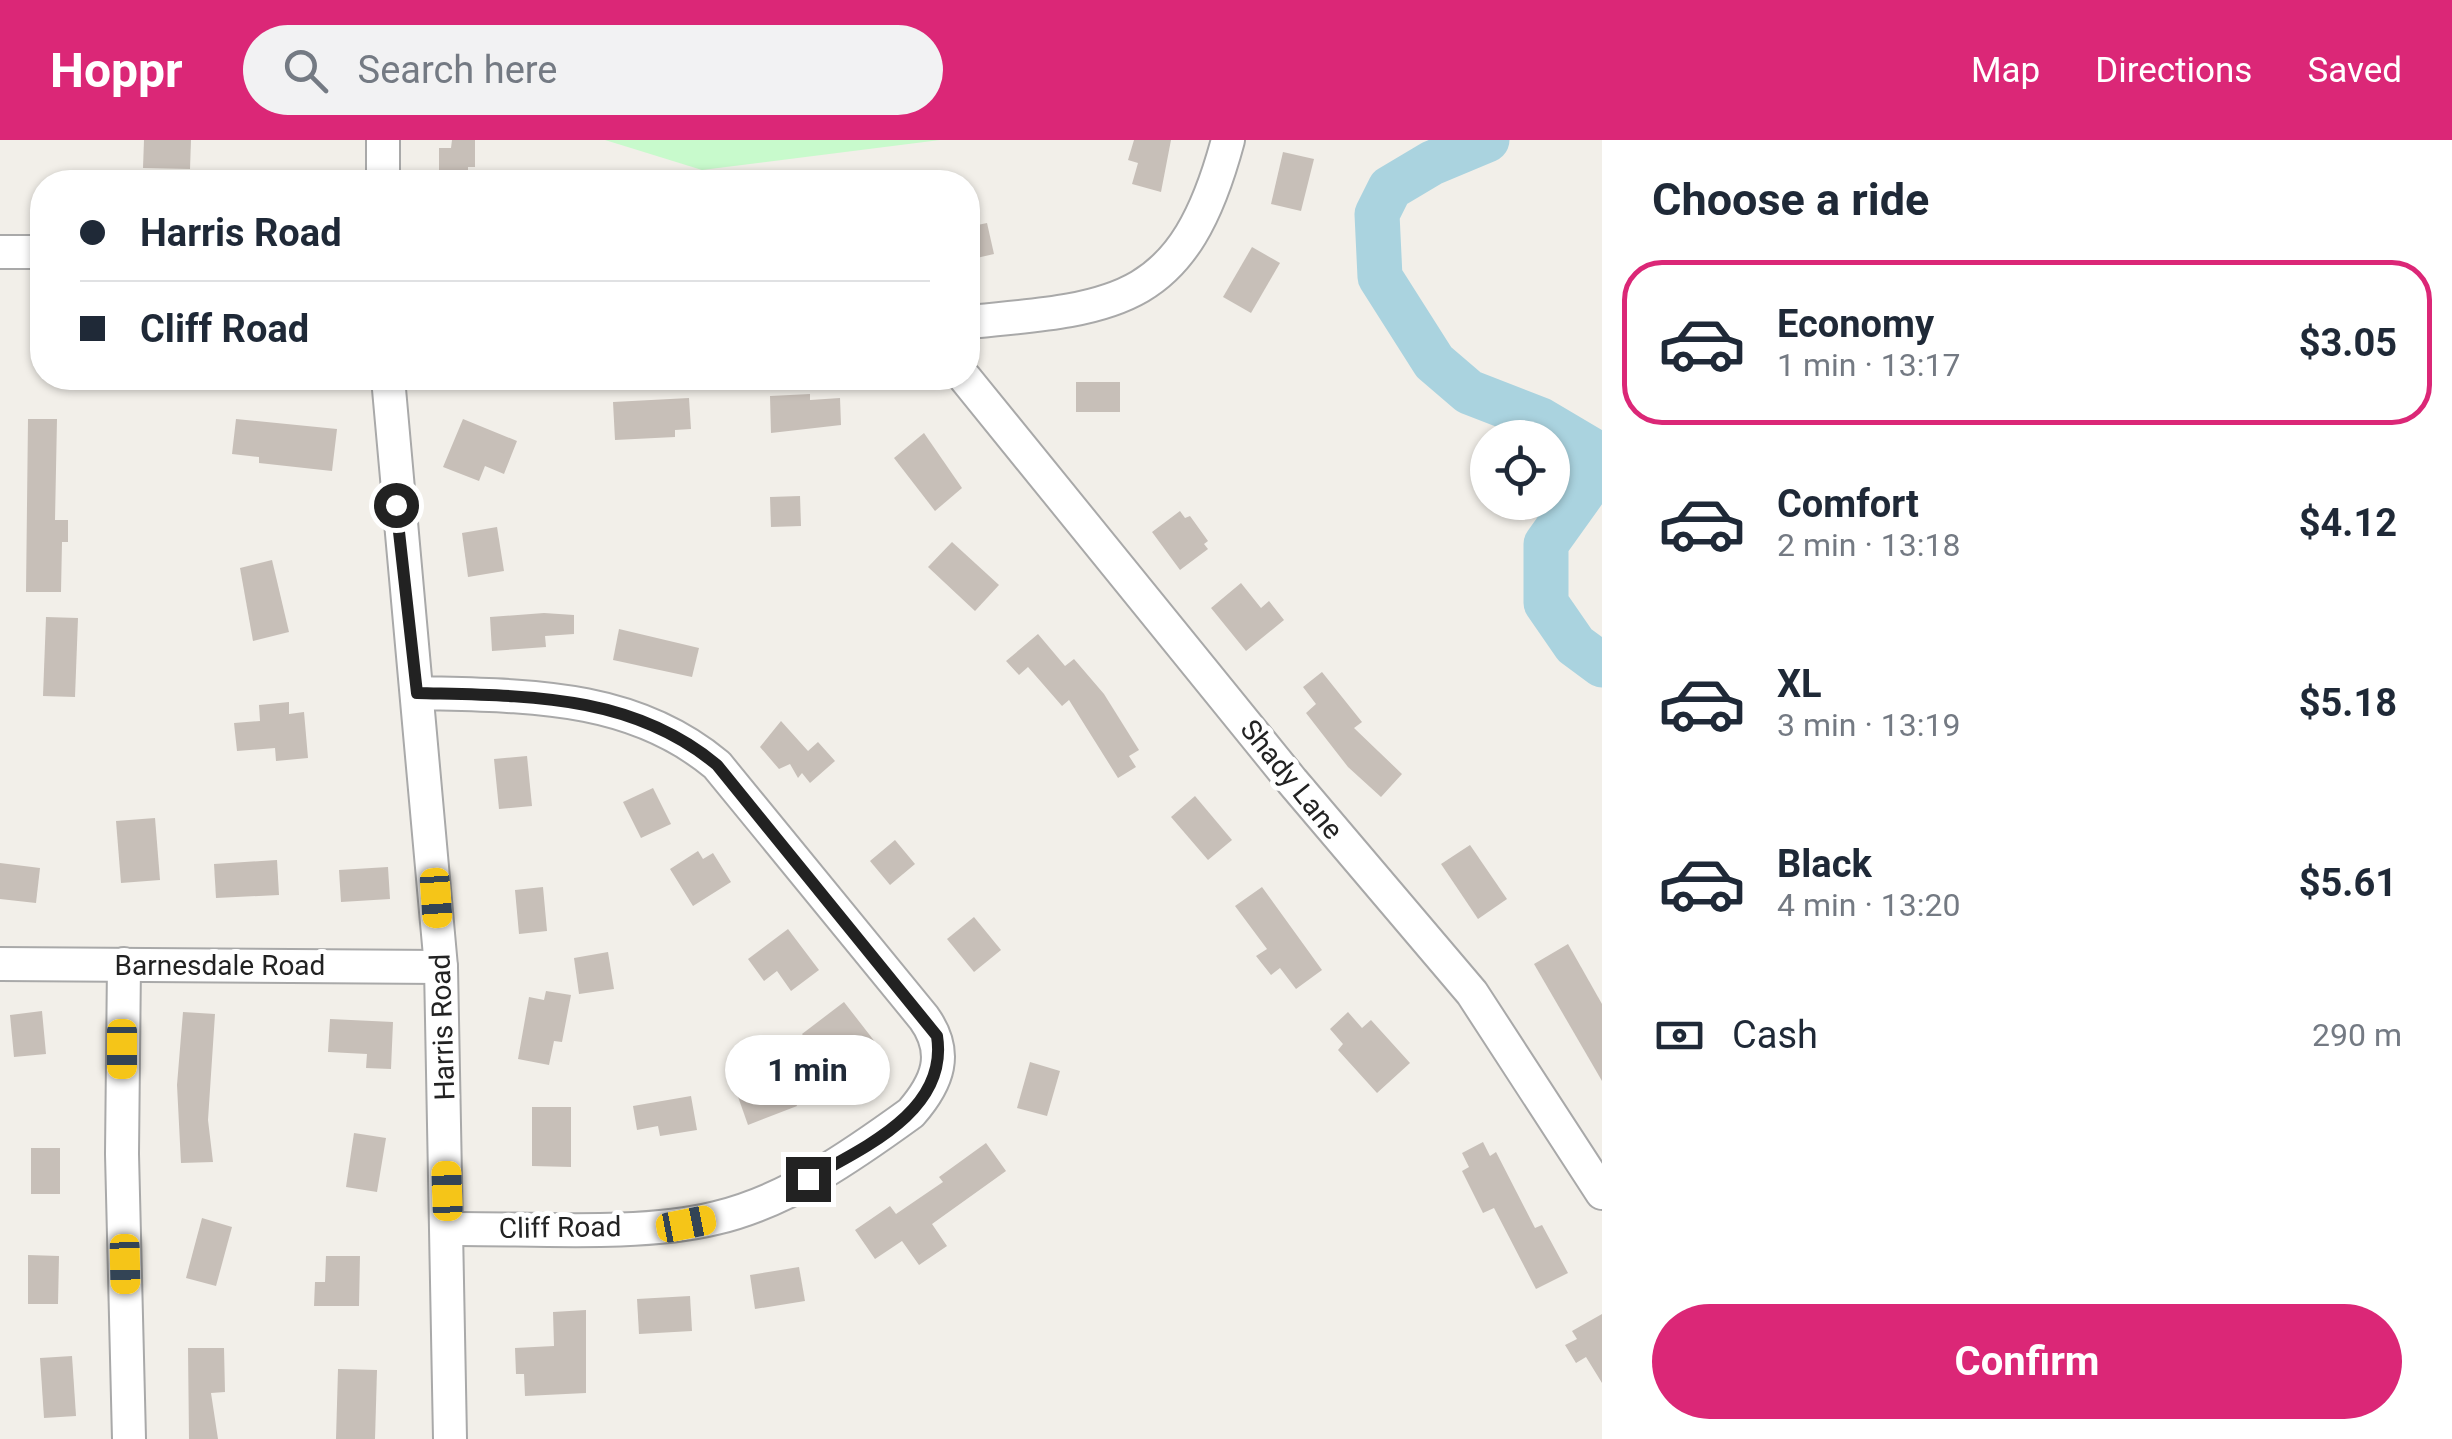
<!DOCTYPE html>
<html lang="en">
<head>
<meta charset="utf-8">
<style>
	body { margin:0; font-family:Roboto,sans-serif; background:#f2f2f3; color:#1f2937; height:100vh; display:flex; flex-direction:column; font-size:38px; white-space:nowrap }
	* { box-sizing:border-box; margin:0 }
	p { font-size:32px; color:#747a83 }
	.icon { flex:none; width:55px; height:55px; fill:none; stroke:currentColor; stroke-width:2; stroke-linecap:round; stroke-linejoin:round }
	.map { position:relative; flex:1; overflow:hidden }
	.drawer { display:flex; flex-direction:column; background:#fff; width:850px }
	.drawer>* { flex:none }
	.top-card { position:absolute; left:30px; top:30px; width:950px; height:220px; border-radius:40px; box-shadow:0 2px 8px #0004; display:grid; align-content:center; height:220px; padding:0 50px; background:#fff }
	.controls { position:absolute; left:1470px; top:280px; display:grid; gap:20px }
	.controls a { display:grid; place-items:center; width:100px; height:100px; border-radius:50%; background:#fff; box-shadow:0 2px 8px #0004; font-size:50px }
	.end { position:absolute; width:45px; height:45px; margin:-22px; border:12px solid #222; background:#fff; box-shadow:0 0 0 5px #fff }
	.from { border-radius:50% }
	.bubble { position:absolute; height:70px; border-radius:35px; background:#fff; box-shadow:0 2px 8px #0004; font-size:32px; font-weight:700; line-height:70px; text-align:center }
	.car { position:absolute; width:30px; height:60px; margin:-30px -15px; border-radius:12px; box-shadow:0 0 8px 2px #0007; background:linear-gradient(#f5c518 24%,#345 0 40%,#f5c518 0 76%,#345 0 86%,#f5c518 0) }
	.top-card b { display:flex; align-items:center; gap:35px; height:95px; font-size:38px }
	.top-card b+b { border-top:2px solid #e0e1e3 }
	.top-card i { width:25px; height:25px; background:#1f2937 }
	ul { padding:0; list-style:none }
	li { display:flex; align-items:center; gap:30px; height:165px; margin:0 20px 15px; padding:0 30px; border:5px solid transparent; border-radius:40px }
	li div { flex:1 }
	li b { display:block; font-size:38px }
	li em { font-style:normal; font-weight:700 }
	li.selected { border-color:#db2777 }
	li>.icon { width:90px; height:90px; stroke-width:1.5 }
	h2 { padding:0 50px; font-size:45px; line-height:120px }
	.pay { display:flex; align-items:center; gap:25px; height:110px; padding:0 50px; font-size:38px }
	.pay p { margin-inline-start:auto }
	.button { display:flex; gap:20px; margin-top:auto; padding:20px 50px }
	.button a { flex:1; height:115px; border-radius:60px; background:#db2777; color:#fff; font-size:40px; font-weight:700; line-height:115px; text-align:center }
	header { display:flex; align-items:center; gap:60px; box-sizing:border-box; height:140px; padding:0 50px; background:#db2777; color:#fff }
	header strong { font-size:48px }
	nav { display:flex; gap:55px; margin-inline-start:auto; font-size:35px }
	.search { width:700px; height:90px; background:#f2f2f3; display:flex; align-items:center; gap:25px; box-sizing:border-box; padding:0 35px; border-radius:55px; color:#747a83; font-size:38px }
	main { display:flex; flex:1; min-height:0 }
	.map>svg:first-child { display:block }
</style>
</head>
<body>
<header>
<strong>Hoppr</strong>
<div class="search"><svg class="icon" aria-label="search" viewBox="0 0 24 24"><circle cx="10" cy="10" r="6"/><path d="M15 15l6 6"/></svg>Search here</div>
<nav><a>Map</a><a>Directions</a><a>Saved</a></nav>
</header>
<main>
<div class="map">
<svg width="1602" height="1299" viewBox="0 0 1602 1299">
	<rect width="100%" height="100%" fill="#f2efe9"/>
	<polygon fill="#c8facc" points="605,0 940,0 702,30"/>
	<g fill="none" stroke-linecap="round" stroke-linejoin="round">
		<polyline stroke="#aad3df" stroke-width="45" points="1487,0 1432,23 1390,48 1377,74 1380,137 1434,222 1469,252 1541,280 1590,309 1591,341 1546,404 1546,463 1575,505 1602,525"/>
	</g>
	<g fill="#c7bfb8">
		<polygon points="144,0 191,0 190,29 143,28"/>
		<polygon points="452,0 475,0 475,27 468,27 468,42 439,42 439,8 451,8"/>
		<polygon points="1134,0 1171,0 1161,52 1132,44 1138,23 1128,20"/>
		<polygon points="1283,12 1314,19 1301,71 1271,64"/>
		<polygon points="987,83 994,114 968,120 968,87"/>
		<polygon points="1252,107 1280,123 1251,173 1223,157"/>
		<rect x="1076" y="242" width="44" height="30"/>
		<polygon points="810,254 810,260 840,258 841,285 771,293 770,256"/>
		<polygon points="689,258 691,289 675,290 675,297 615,300 613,262"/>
		<polygon points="28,279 57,279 55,380 68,380 68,402 62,402 61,452 26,452"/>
		<polygon points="236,279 337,289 332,331 259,323 259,317 232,314"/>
		<polygon points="463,279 517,301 504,334 485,326 479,341 443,327"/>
		<polygon points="924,293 962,348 935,371 894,318"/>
		<polygon points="800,356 801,386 771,387 770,357"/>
		<polygon points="1180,371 1185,378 1190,376 1208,401 1204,404 1208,409 1180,430 1152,392"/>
		<polygon points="497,387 504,431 468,437 462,393"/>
		<polygon points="952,402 999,445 975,471 928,427"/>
		<polygon points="272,420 289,492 253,501 240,428"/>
		<polygon points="1241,443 1261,468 1269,461 1284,480 1246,511 1211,468"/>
		<polygon points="544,473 574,475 574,494 545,496 546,507 492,511 490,477"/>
		<polygon points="46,477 78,478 75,557 43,556"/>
		<polygon points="619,489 699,508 692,537 613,520"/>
		<polygon points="1038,494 1065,526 1074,519 1104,554 1139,610 1129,616 1136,627 1118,638 1069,560 1062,566 1028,527 1019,535 1006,521"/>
		<polygon points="1322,532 1362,582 1354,588 1402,634 1381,657 1348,627 1306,573 1316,564 1303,547"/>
		<polygon points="289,562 289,574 304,572 308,618 276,621 275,608 237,611 234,583 260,581 259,565"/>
		<polygon points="781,581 808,611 818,602 835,621 810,643 802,633 798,638 790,624 779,629 760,607"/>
		<polygon points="527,616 532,666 499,669 494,619"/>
		<polygon points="653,648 671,684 641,698 623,662"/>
		<polygon points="1195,656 1232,700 1208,720 1171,677"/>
		<polygon points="155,678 160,740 121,743 116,681"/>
		<polygon points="895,700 915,724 890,745 870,721"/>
		<polygon points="1470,705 1507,759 1478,779 1441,724"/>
		<polygon points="698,711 703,719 713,713 731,742 693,766 670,729"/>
		<polygon points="277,720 279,755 216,758 214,724"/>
		<polygon points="0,723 40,728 36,763 0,759"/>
		<polygon points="388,727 390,759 341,762 339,730"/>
		<polygon points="543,747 547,791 519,794 515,750"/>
		<polygon points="1262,747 1322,830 1296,849 1280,828 1271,835 1256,816 1267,809 1235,766"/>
		<polygon points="974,777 1001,810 974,832 947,799"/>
		<polygon points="788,789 819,830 791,851 777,831 764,841 748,819"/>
		<polygon points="1568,804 1602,864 1602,941 1534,824"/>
		<polygon points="608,812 614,849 579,854 574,818"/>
		<polygon points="546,851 571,855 562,902 554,901 549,925 518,919 529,857 544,860"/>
		<polygon points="844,862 879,907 849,930 846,926 834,935 802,894"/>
		<polygon points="42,871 46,914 14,917 10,875"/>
		<polygon points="183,872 215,874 208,980 213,1022 181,1023 177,945"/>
		<polygon points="1348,872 1362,888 1371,880 1410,923 1377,953 1338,910 1343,904 1330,889"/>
		<polygon points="330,879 393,882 391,929 366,928 367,914 328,912"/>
		<polygon points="1030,922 1060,931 1047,976 1017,968"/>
		<polygon points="785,932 797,966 748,985 736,951"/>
		<polygon points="691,956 697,990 660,996 658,986 637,990 633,966"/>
		<polygon points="532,967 571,967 571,1027 532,1026"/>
		<polygon points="354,993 386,998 377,1052 346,1047"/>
		<polygon points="1483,1002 1490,1016 1496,1012 1535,1088 1542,1085 1568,1133 1536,1149 1494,1068 1483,1073 1462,1031 1469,1027 1462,1013"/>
		<polygon points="986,1003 1006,1031 932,1084 947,1106 919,1125 902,1101 875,1119 855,1090 890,1066 896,1074 943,1042 939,1037"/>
		<rect x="31" y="1008" width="29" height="46"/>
		<polygon points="202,1078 232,1087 216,1146 186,1138"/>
		<polygon points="28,1115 59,1116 58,1164 28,1164"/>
		<polygon points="326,1116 360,1116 359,1166 314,1166 315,1142 325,1142"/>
		<polygon points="799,1127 805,1161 755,1169 750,1135"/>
		<polygon points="690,1156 692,1191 639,1194 637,1159"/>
		<polygon points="586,1170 586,1253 525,1256 524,1234 516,1234 515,1208 554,1206 553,1172"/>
		<polygon points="1602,1174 1602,1243 1586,1217 1576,1223 1565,1205 1577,1199 1572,1191"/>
		<polygon points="188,1208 224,1208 225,1252 211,1253 218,1299 189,1299"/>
		<polygon points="72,1216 76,1276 44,1278 40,1218"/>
		<polygon points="338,1229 377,1230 375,1299 336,1299"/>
	</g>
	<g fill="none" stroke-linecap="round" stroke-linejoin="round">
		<g stroke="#a9a9a9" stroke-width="36">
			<g id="minor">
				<polyline points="383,42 383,0"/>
				<polyline points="0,112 42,112"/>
				<path d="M968,182C1120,168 1184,164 1228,0"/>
				<polyline points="388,238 441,827 450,1299"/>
				<polyline points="965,238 1292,641 1472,853 1602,1053"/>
				<path d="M417,553C524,556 631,553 717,625L924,878C949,913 938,942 911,973C853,1015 788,1061 716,1078C639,1097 530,1088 448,1089"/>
				<polyline points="0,824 441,827"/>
				<polyline points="124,824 122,1014 129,1299"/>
			</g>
		</g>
		<use href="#minor" stroke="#fff" stroke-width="32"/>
	</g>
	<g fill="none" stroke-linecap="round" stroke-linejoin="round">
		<path stroke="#222" stroke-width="12" d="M396,365L417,553C524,556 631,553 717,625L937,896C949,971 863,1008 808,1039"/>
	</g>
	<g text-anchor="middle" stroke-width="10" stroke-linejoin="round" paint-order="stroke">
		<g font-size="28" fill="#222" stroke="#fff">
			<text transform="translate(1292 639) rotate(51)" y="10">Shady Lane</text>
			<text x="220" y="835">Barnesdale Road</text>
			<text transform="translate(442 887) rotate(-92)" y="10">Harris Road</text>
			<text transform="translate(560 1087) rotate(-1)" y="10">Cliff Road</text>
		</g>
	</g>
</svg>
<div class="controls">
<a><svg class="icon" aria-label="locate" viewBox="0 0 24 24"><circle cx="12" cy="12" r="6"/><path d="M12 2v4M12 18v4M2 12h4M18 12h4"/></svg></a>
</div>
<i class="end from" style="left:396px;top:365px"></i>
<i class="end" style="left:808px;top:1039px"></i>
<div class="bubble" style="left:725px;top:895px;width:165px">1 min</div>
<i class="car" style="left:436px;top:758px;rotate:176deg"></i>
<i class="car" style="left:122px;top:909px;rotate:180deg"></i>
<i class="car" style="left:447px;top:1051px;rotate:358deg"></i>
<i class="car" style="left:686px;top:1084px;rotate:79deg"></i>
<i class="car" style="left:125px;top:1124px;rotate:179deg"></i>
<div class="top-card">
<b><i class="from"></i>Harris Road</b>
<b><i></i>Cliff Road</b>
</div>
</div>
<section class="drawer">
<h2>Choose a ride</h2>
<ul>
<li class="selected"><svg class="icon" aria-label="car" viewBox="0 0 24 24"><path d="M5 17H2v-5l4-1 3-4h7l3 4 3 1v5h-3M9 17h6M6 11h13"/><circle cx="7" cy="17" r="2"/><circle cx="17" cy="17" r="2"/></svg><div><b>Economy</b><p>1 min · 13:17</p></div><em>$3.05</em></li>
<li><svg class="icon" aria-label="car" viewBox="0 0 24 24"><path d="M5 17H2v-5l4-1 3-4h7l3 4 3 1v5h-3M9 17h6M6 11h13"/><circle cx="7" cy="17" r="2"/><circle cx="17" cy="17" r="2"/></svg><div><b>Comfort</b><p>2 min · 13:18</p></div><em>$4.12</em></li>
<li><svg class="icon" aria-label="car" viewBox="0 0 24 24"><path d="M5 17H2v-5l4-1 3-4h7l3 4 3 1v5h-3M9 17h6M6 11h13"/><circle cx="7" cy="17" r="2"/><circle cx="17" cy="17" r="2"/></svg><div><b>XL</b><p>3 min · 13:19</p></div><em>$5.18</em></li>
<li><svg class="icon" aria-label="car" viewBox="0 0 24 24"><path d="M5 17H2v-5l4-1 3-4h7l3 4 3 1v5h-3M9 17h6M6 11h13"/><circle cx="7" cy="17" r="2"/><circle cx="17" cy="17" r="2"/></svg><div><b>Black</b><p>4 min · 13:20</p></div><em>$5.61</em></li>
</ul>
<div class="pay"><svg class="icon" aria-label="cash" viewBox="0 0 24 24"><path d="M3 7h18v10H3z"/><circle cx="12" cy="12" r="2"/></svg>Cash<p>290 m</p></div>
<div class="button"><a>Confirm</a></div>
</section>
</main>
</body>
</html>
